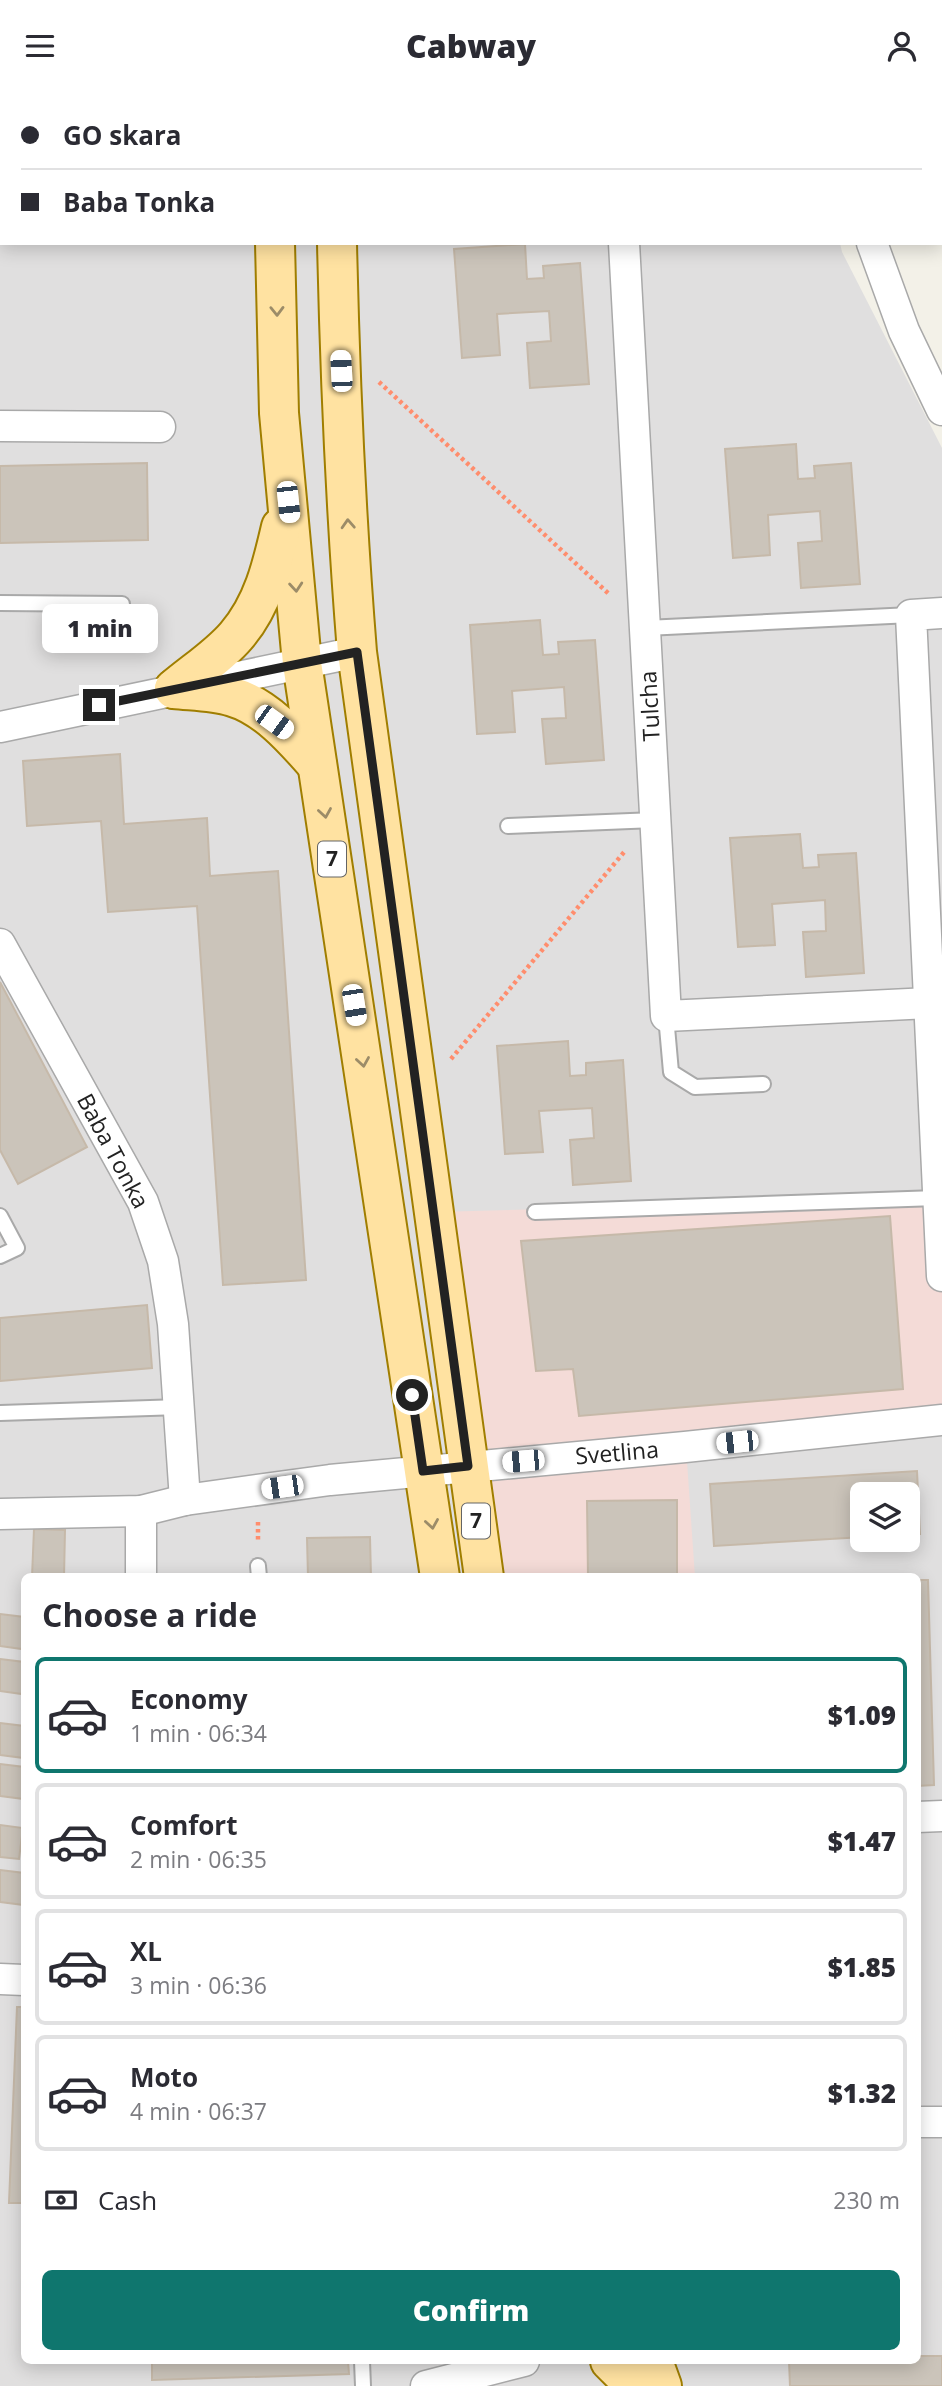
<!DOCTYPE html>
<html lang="en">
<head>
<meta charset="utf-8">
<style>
	body { margin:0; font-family:"Open Sans",sans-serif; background:#f2f2f3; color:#2b2b33; height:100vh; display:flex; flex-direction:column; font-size:26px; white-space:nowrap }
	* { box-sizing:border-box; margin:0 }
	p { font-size:23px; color:#7c7c81 }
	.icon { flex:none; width:38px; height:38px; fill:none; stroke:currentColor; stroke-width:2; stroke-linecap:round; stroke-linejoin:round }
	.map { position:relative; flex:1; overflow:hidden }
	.sheet { position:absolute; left:21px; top:1482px; width:900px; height:791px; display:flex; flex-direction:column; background:#fff; border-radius:10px; box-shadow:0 4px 18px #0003 }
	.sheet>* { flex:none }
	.banner { position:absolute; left:0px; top:0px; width:943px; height:154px; box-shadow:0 4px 18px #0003; display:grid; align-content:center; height:154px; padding:0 21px; background:#fff }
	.fabs { position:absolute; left:850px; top:1391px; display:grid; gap:14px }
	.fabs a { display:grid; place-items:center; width:70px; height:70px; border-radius:10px; background:#fff; box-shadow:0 4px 18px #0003; font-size:35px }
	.end { position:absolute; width:32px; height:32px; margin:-16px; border:9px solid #222; background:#fff; box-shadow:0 0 0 4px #fff }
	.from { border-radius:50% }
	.bubble { position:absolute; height:49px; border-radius:10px; background:#fff; box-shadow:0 4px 18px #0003; font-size:23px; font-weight:800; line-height:49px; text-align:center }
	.car { position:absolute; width:21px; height:42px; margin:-21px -10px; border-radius:9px; box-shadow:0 0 5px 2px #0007; background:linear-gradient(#fff 24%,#345 0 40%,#fff 0 76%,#345 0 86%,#fff 0) }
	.banner b { display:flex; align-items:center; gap:24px; height:66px; font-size:26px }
	.banner b+b { border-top:2px solid #e1e1e2 }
	.banner i { width:18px; height:18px; background:#2b2b33 }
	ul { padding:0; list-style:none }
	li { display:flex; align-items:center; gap:21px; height:116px; margin:0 14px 10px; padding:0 7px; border:4px solid #e1e1e2; border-radius:10px }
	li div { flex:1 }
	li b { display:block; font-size:26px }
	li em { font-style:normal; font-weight:800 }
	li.on { border-color:#0f766e }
	li>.icon { width:63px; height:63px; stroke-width:1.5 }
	h2 { padding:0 21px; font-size:32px; line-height:84px }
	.pay { display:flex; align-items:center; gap:18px; height:77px; padding:0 21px; font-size:26px }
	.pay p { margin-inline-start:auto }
	.primary-button { display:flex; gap:14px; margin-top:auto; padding:14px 21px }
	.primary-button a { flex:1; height:80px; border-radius:10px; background:#0f766e; color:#fff; font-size:28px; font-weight:800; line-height:80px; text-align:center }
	header { display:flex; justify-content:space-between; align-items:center; height:91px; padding:0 21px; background:#fff; font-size:32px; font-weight:800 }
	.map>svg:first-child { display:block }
</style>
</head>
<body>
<header><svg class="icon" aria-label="menu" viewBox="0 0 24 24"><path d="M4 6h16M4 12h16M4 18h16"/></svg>Cabway<svg class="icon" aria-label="person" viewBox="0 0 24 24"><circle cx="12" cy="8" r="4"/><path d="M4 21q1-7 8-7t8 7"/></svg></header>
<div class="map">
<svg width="942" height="2295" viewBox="0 0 942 2295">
	<rect width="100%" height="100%" fill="#f3f1e8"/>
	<path fill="#e0dfdf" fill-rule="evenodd" d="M0,0H811V2H2V152H840L842,161L942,357V2295H0ZM863,1404H908V1449H863ZM24,1486H917V2270H24Z"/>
	<polygon fill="#f4dbd7" points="937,1107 942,1185 942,1329 686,1356 695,1486 484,1486 435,1121"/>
	<g fill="#cbc4ba" stroke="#c6b9a9" stroke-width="2">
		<rect x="646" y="0" width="125" height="2"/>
		<polygon points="525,153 527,188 544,187 543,175 580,172 589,293 530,297 527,252 551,250 549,220 497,223 500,264 462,267 454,158"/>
		<polygon points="796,353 798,388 815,387 814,375 851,372 860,493 801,497 798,452 822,450 820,420 768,424 770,464 733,467 725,358"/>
		<polygon points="147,372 148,449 0,452 0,375"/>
		<polygon points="540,529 543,564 559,563 558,551 595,549 604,669 546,673 542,628 566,627 564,596 512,600 515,641 477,643 470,534"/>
		<polygon points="120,663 124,733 207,727 210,785 278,780 306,1189 223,1194 197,815 108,821 101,730 27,735 23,670"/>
		<polygon points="800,743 803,777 819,776 818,764 856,762 864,882 806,886 803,841 826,840 825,809 772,813 775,854 738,856 730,747"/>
		<polygon points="0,891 87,1056 18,1093 0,1059"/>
		<polygon points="568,950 570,985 586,984 586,972 623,969 631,1090 573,1094 570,1049 594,1047 592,1017 539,1020 543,1061 505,1063 497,955"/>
		<polygon points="890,1125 903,1298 579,1325 573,1278 536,1280 521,1150"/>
		<polygon points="147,1214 152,1277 0,1290 0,1227"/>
		<polygon points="917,1380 920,1443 908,1443 908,1404 863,1404 863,1446 714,1455 710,1393"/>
		<polygon points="677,1409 677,1486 588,1486 587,1410"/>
		<polygon points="34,1438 65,1439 64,1486 32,1486"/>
		<polygon points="370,1446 371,1486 308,1486 307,1447"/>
		<polygon points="917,1489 928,1489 934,1694 917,1695"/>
		<polygon points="0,1523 24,1526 22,1558 0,1555"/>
		<polygon points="0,1568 24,1571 22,1603 0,1600"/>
		<polygon points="0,1632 24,1635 24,1667 0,1664"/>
		<polygon points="0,1673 24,1676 24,1708 0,1705"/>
		<polygon points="0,1734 23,1737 19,1768 0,1766"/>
		<polygon points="0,1779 24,1782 24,1814 0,1811"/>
		<polygon points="17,1916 24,1916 24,2112 9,2112"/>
		<polygon points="917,2265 942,2265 942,2295 790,2295 789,2270 917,2270"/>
		<polygon points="152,2270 348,2270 349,2283 152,2289"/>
	</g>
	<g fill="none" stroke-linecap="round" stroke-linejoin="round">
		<g stroke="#a9a9a9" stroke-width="18">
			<g id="lane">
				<polyline points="0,512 122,513"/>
				<polyline points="646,537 911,524"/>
				<polyline points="508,735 655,729"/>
				<polyline points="666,925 671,981 695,996 763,993"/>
				<polyline points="535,1121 937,1107"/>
				<polyline points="0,1125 17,1157 0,1165"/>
				<polyline points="0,1322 180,1316"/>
				<polyline points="258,1475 259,1486"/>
				<polyline points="362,2270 363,2295"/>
			</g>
		</g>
		<g stroke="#a9a9a9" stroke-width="33">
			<g id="street">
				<polyline points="615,0 615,2"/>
				<polyline points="822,0 823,2"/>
				<polyline points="624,152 666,925 929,912"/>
				<polyline points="872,152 904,240 942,319"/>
				<polyline points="0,335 160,336"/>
				<polyline points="942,522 911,524 942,1185"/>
				<polyline points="0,636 357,561"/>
				<polyline points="0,853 143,1111 163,1170 173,1233 185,1409"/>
				<polyline points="0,1423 141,1420 185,1409 330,1389 685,1356 942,1329"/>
				<polyline points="141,1486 141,1420"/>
				<polyline points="917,1726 942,1725"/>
				<polyline points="0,1888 24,1889"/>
				<polyline points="917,2031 942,2031"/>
				<polyline points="426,2295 524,2270"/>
			</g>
		</g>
		<g stroke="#a07e00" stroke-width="42">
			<g id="primary">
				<polyline points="276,2 276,0"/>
				<polyline points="339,2 339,0"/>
				<polyline points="275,152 279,322 302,572 440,1486"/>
				<path d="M337,152C340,289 346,425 357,561L484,1486"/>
				<path d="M174,598C194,581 219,565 236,545C263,514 272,475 281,436"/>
				<path d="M174,598C193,600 215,600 233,606C267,616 295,649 317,674"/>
				<polyline points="610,2270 635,2295"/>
				<polyline points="653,2270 662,2295"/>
			</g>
		</g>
		<g stroke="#ff8d6d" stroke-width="4.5" stroke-dasharray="3.5 3.5" stroke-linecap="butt">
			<polyline points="379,291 609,503"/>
			<polyline points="451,968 625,760"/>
			<polyline points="258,1431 258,1451"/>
		</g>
		<use href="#lane" stroke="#fff" stroke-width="14"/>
		<use href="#street" stroke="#fff" stroke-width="30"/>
		<use href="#primary" stroke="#ffe2a1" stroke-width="38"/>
	</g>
	<defs><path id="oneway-chevron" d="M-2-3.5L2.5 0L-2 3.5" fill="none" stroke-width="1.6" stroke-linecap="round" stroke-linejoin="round" transform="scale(1.75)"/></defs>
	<g stroke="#9c8c68">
		<use href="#oneway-chevron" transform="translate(277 220) rotate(89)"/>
		<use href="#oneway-chevron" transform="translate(348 433) rotate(-93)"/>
		<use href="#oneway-chevron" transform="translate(296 496) rotate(85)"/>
		<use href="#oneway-chevron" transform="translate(325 722) rotate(81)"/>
		<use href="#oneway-chevron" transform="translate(363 971) rotate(81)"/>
		<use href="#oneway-chevron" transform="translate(432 1433) rotate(81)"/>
	</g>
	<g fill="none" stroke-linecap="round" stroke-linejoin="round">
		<polyline stroke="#222" stroke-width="9" points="99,614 357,561 468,1375 423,1380 412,1304"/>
	</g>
	<g text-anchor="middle" stroke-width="7" stroke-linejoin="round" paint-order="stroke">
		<g fill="#fff" stroke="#646464" stroke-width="2">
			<rect x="318" y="750.5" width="28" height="35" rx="5"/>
			<rect x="462" y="1412.5" width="28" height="35" rx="5"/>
		</g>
		<g font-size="21" font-weight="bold" fill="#222">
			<text x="332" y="775">7</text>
			<text x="476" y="1437">7</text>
		</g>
		<g font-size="23" fill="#222" stroke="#fff">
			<text transform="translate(650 615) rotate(-93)" y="8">Tulcha</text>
			<text transform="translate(113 1060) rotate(62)" y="8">Baba Tonka</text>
			<text transform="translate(617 1362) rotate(-5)" y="8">Svetlina</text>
		</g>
	</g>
</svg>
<div class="fabs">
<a><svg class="icon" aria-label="layers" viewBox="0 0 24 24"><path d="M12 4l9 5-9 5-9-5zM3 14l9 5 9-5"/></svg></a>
</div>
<i class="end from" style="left:412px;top:1304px"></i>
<i class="end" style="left:99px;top:614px"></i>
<div class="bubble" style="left:42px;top:513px;width:116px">1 min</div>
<i class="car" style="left:341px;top:280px;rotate:357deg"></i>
<i class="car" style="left:288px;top:411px;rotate:174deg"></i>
<i class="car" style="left:274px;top:631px;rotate:126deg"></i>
<i class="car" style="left:354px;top:914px;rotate:171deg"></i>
<i class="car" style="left:737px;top:1351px;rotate:264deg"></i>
<i class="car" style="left:523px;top:1370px;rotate:265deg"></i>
<i class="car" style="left:282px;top:1396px;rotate:262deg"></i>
<div class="banner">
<b><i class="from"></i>GO skara</b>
<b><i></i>Baba Tonka</b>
</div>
<section class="sheet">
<h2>Choose a ride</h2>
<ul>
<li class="on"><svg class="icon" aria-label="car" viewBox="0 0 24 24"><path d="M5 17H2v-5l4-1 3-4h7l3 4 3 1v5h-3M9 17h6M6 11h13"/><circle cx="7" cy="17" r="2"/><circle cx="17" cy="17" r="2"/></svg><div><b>Economy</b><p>1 min · 06:34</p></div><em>$1.09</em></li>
<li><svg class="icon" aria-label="car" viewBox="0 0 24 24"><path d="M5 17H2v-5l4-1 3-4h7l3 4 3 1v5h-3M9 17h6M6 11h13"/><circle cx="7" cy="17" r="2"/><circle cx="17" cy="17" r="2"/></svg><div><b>Comfort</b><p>2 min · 06:35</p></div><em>$1.47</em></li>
<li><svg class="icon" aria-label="car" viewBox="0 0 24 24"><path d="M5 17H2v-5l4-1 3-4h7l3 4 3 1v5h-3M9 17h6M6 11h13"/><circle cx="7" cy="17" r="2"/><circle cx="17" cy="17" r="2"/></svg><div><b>XL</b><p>3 min · 06:36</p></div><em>$1.85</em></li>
<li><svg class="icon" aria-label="car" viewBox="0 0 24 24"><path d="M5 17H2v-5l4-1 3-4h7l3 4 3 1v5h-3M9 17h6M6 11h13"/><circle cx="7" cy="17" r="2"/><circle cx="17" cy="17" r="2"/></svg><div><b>Moto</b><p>4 min · 06:37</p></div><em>$1.32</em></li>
</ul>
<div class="pay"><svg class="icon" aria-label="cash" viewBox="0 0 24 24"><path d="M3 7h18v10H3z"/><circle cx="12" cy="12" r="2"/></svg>Cash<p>230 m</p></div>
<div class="primary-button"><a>Confirm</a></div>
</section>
</div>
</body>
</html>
